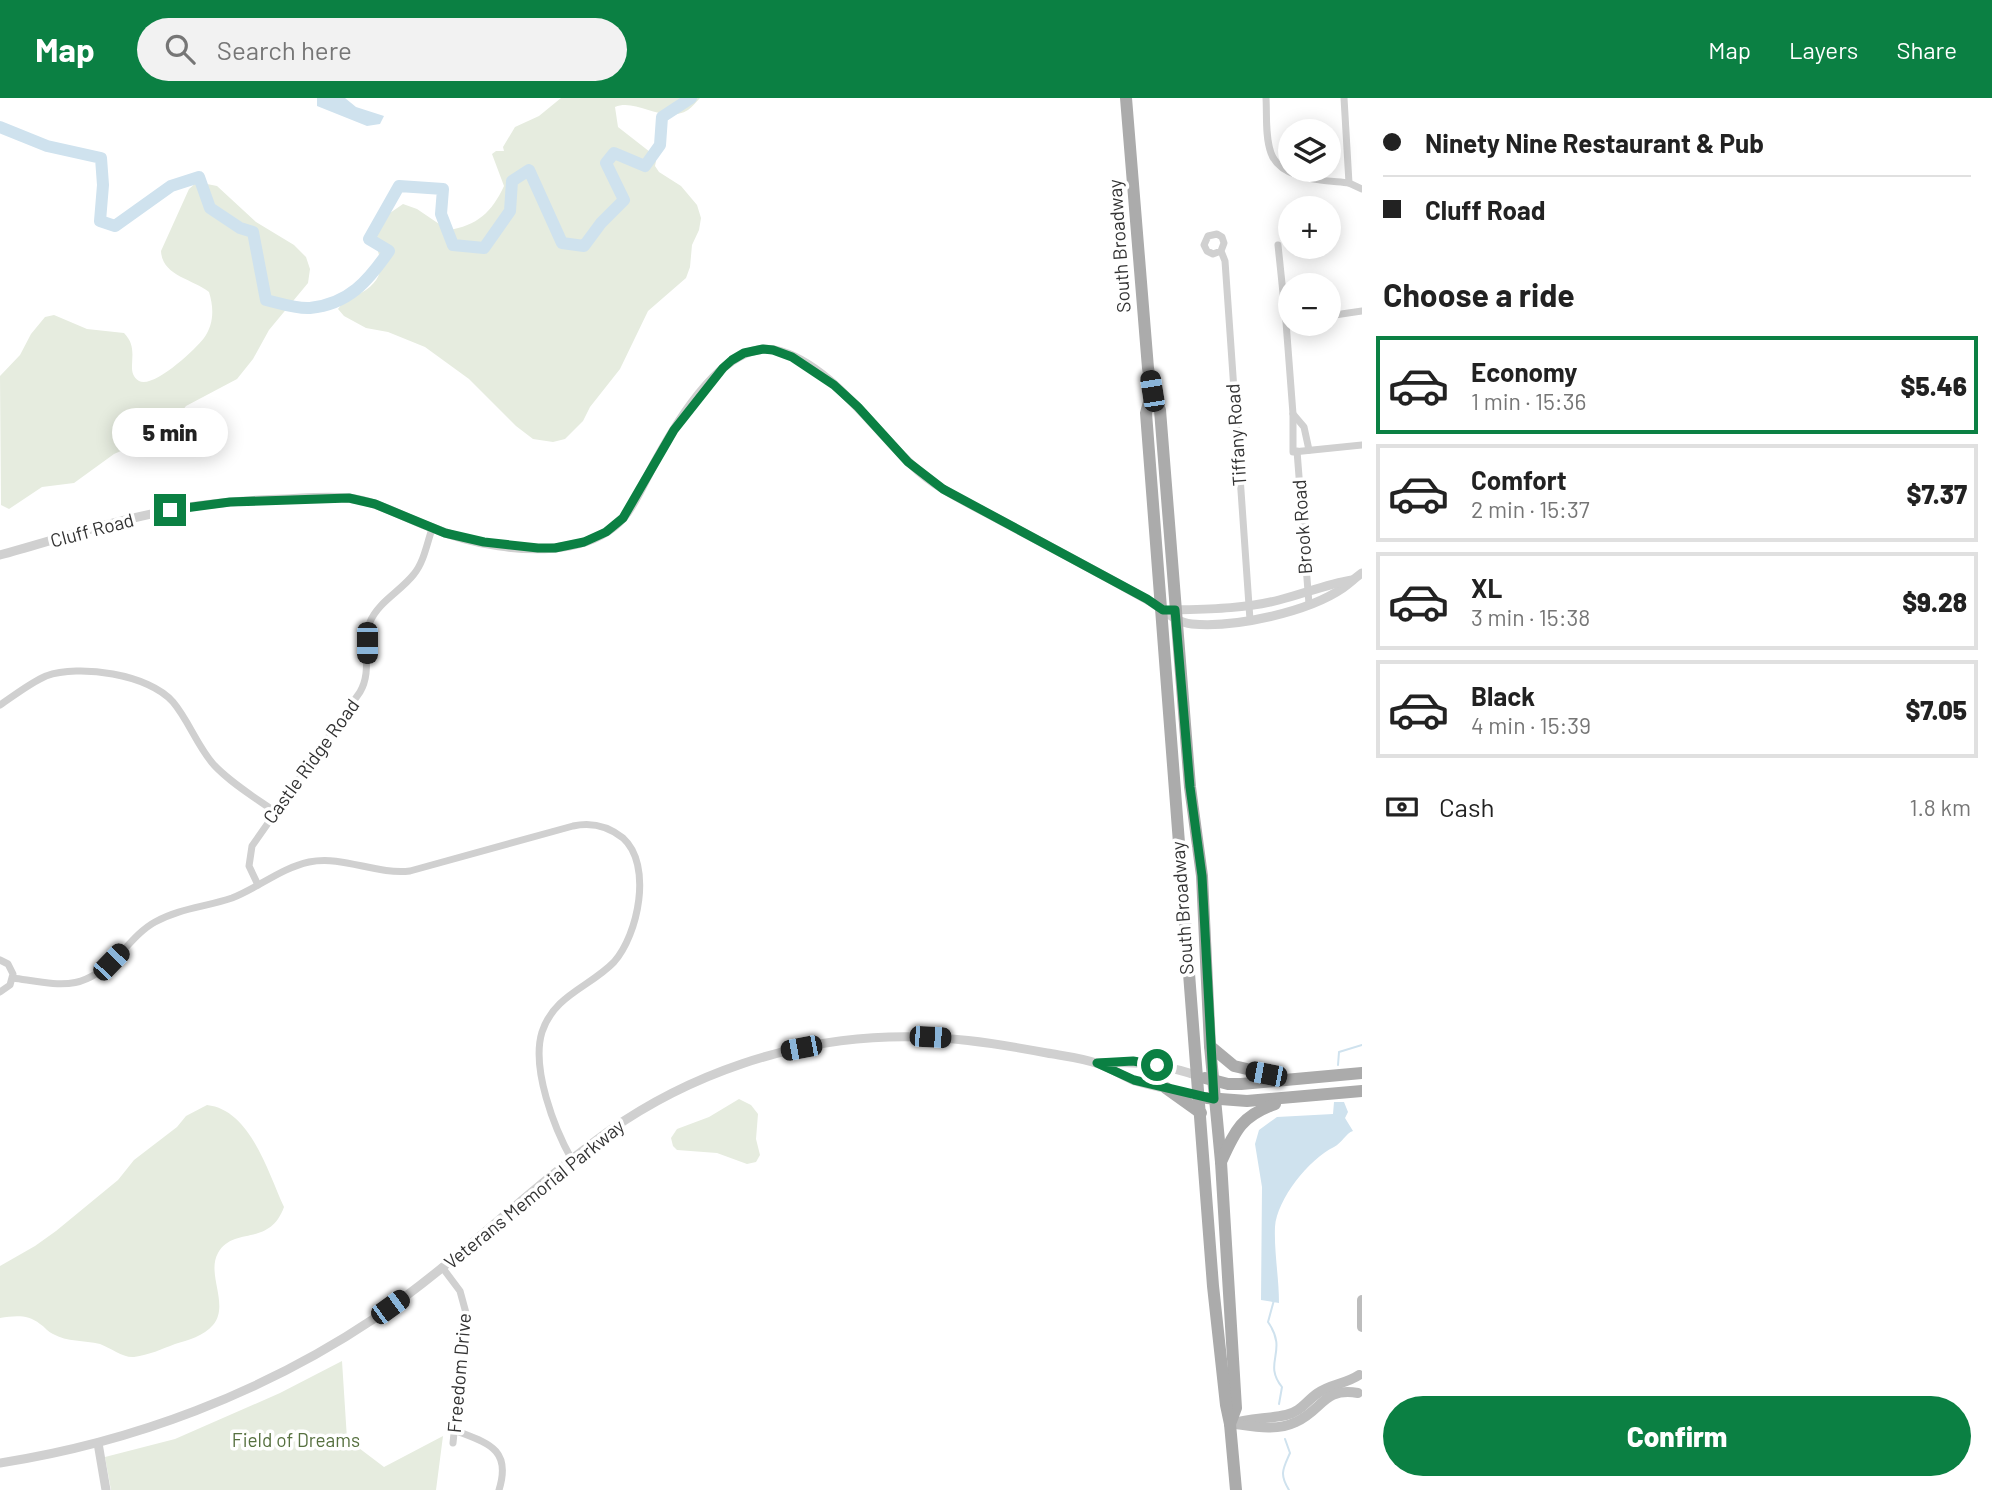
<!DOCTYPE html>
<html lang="en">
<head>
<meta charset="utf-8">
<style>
	body { margin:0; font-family:Barlow,sans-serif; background:#f2f2f2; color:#222; height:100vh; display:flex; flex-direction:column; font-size:26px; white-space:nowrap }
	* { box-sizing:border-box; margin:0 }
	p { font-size:23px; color:#767676 }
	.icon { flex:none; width:38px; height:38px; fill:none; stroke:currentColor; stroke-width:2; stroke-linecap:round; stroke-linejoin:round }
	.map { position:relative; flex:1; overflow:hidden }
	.details { display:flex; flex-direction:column; background:#fff; width:630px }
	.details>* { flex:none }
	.banner { display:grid; align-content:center; height:154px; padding:0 21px; background:#fff }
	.controls { position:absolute; left:1278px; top:21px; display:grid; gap:14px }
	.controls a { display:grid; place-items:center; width:63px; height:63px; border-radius:50%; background:#fff; box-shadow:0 4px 18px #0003; font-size:35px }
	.end { position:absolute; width:32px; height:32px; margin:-16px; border:9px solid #0b8043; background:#fff; box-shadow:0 0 0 4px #fff }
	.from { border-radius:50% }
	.bubble { position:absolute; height:49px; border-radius:24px; background:#fff; box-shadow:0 4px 18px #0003; font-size:23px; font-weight:800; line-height:49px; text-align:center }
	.car { position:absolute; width:21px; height:42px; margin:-21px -10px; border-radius:9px; box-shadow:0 0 5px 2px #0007; background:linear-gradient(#222 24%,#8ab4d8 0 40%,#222 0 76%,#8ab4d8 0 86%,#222 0) }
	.banner b { display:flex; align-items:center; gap:24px; height:66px; font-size:26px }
	.banner b+b { border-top:2px solid #e0e0e0 }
	.banner i { width:18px; height:18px; background:#222 }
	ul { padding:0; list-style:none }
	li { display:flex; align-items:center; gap:21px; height:98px; margin:0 14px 10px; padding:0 7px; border:4px solid #e0e0e0; border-radius:0px }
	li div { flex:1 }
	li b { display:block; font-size:26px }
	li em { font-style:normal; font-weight:800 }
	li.selected { border-color:#0b8043 }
	li>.icon { width:63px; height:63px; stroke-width:1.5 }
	h2 { padding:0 21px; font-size:32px; line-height:84px }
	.pay { display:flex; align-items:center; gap:18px; height:77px; padding:0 21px; font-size:26px }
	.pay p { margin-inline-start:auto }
	.primary-button { display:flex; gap:14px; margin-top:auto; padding:14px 21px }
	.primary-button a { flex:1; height:80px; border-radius:42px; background:#0b8043; color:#fff; font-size:28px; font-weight:800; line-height:80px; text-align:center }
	header { display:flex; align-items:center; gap:42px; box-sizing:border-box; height:98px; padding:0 35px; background:#0b8043; color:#fff }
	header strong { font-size:33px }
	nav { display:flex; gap:38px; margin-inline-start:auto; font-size:24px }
	.search { width:490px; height:63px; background:#f2f2f2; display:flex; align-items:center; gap:18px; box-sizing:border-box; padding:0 24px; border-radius:38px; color:#767676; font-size:26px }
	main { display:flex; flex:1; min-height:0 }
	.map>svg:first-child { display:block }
</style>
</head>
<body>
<header>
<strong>Map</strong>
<div class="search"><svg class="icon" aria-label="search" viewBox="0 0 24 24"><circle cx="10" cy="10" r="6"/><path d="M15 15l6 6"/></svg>Search here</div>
<nav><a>Map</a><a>Layers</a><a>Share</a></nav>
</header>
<main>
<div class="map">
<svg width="1362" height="1392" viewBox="0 0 1362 1392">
	<rect width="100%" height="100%" fill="#fff"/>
	<g fill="#e6ecdf">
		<path d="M561,0H700C696,4 692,9 688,12C663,27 637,0 615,9L618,29L650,54L656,63L655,68L659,74L681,88L697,107L701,120L699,132L692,147L690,169L686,180L648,213L620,271L590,309L583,323L565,341L553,344L533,341L516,328L469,281L425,249L388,234L366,230L344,218L338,211C344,202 352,200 361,195C389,179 382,159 370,135L374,126L403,106L417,111L448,132C477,128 492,114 504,88L492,56L496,53H504L503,49L515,29L539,18Z"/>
		<path d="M197,84L217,88L256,124L294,147L306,159L310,171L308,185L269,232L253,261L237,281L186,308L175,322L155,338L114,356L74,385L42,389L9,411L1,407L0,278L20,257L31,236L45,219L54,217L87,231L124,235C142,253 123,273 139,283C153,291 195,252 204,240C214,226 214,210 209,194C193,181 162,178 161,153L189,91Z"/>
		<polygon points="739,1001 751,1007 758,1016 756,1041 760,1057 756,1064 747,1066 717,1055 677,1052 673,1048 671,1040 677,1031 709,1019"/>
		<path d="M207,1007C251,1012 268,1075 284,1109C269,1150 234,1127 218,1155C206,1176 230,1207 213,1227C204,1238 188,1242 175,1246C162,1251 149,1257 134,1259C123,1260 111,1250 100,1246C84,1242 67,1244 53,1236C48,1234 45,1229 40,1226C27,1216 15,1218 0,1220V1168L35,1148L56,1133L118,1082L134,1062L177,1029L186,1018Z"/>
		<polygon points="342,1263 347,1341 384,1369 443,1338 436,1392 111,1392 105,1359 175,1341 280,1295"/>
	</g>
	<g fill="#cfe2ee">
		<polygon points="317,0 345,0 356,9 384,18 380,26 367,28 317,8"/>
		<path d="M1334,1004H1344L1348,1014L1345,1020L1353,1033C1346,1035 1342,1045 1334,1049C1309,1061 1277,1101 1275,1129C1274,1154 1279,1180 1279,1205L1261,1202L1262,1089L1255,1046L1259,1032L1277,1019L1333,1016Z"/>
	</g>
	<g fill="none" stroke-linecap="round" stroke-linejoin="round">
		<g stroke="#cfe2ee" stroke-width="2">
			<polyline points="1338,967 1339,954 1362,947"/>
			<path d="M1274,1202L1268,1224C1289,1254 1262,1264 1282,1289L1279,1306"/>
			<path d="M1285,1341L1290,1355C1283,1371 1279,1376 1289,1392"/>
		</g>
		<path stroke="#cfe2ee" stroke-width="12" d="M0,29L47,48L101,60L103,87L100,123L115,128L171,88L199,79L210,110L240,130L253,134L266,202C279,205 296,211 310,210C349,206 368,183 389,153L369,141L399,88L443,91L441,116L453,147L484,150L510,113L512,83L529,72L562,145L584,148L601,125L624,102L606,65L614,55L645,68L660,47L662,19L691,0"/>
		<g stroke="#d0d0d0" stroke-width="7">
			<path d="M1266,0C1267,17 1265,39 1271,55C1281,83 1325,82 1349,85"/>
			<polyline points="1344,0 1349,85 1362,91"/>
			<polyline points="1278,147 1286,224 1293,316 1293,354 1362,347"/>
			<polyline points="1221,153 1213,156 1207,153 1204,147 1208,138 1217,136 1222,139 1224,145 1221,153 1225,163 1250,522"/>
			<polyline points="1328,218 1362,213"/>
			<polyline points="1293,316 1304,329 1309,352"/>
			<polyline points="1297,353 1309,506"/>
			<path d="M0,607C15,597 30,585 46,578C79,566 149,576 173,604C189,623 197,648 214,667C231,685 254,699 274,713"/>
			<path d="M258,787L249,768L252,748L360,594C373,572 361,547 370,524C378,504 401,493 414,476C424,464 427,445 432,431"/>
			<polyline points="0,862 8,866 13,876 10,887 0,894"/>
			<path d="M13,880C62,887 82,895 120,856C131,844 142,831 155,824C180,810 206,809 232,800C258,790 281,770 309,764C343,757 376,777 410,773L573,728C591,724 608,728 623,740C653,767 638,837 614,864C590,889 554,897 542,934C531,970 554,1030 572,1062"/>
			<polyline points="442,1169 460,1193 466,1215 453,1345"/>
			<path d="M454,1332C487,1345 512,1350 499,1392"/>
		</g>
		<g stroke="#d0d0d0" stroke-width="9">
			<path d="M0,457C61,440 121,420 183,410C217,404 251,402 285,401C306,400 327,398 348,400C377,403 403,419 430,429C471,446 525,456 569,448C590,444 610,435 624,419C637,403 645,382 655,364C675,327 724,242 774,252C828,263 874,332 912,367C936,391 969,405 998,421C1047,447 1096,473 1144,500C1160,508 1173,524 1192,526C1235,530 1308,514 1343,490C1350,485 1355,480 1362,475"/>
			<path d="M1171,512C1208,511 1243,511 1279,502C1303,496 1327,486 1352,482"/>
			<path d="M1099,965C1134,963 1165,966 1198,978"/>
			<polyline points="98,1345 106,1392"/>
			<path d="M0,1365C134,1344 263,1295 375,1220C458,1164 528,1091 609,1033C690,976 790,942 889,939C942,937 994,945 1047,955C1064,958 1083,960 1099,966C1111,970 1123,978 1135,983C1156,989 1178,993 1200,999"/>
		</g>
		<g stroke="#bdbdbd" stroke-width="10">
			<polyline points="1362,1202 1362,1229"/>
			<path d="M1230,1326C1249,1320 1267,1321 1286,1317C1301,1314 1306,1303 1318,1295C1330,1286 1346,1286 1359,1277"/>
			<path d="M1236,1326C1256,1329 1277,1333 1296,1324C1323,1312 1323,1289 1358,1295"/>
		</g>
		<g stroke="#ababab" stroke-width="12">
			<polyline points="1126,0 1148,270 1152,293 1160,312 1190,689 1202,778 1210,948 1221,1064 1236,1310 1230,1326"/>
			<polyline points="1152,293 1146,315 1213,1188 1226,1307 1230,1326 1236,1392"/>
			<polyline points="1210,948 1234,968 1277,978"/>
			<polyline points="1205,980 1228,986 1241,986 1362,975"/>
			<polyline points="1166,990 1201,1015"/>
			<polyline points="1207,1000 1247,1003 1362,993"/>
			<path d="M1221,1064C1235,1033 1241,1018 1275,1006"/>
		</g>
	</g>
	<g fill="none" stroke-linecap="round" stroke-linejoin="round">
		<polyline stroke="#0b8043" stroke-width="9" points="170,412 230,404 349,400 375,406 445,435 484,444 538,450 555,450 584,444 606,434 623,420 674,332 723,270 732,262 744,255 763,251 773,252 792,259 834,287 858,309 908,364 943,391 1147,501 1163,512 1175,512 1190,689 1202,778 1214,1001 1134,982 1097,965 1133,963 1157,967"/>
	</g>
	<g text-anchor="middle" stroke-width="7" stroke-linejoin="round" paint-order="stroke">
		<g font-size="19" fill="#333" stroke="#fff">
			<text transform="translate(1119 148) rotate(-94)" y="7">South Broadway</text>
			<text transform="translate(1236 337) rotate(-94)" y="7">Tiffany Road</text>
			<text transform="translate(1302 429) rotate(-94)" y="7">Brook Road</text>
			<text transform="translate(92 432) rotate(-15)" y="7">Cluff Road</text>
			<text transform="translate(311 663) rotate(-54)" y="7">Castle Ridge Road</text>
			<text transform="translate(1182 810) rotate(-94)" y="7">South Broadway</text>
			<text transform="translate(534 1096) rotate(-39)" y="7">Veterans Memorial Parkway</text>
			<text transform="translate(459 1275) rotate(-85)" y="7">Freedom Drive</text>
		</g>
		<g font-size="19" fill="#56703f" stroke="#fff">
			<text x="296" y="1349">Field of Dreams</text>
		</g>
	</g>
</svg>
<div class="controls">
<a><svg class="icon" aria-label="layers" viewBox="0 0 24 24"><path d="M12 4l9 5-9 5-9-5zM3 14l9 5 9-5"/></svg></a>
<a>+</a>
<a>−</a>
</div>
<i class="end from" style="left:1157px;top:967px"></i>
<i class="end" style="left:170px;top:412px"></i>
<div class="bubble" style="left:112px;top:310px;width:116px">5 min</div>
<i class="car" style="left:1152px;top:293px;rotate:351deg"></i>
<i class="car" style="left:367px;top:545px;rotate:180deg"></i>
<i class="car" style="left:111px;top:864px;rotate:44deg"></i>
<i class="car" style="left:930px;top:939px;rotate:93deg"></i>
<i class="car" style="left:801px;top:950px;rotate:259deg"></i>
<i class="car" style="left:1266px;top:976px;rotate:281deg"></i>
<i class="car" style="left:390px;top:1209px;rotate:54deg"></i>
</div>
<section class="details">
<div class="banner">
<b><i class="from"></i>Ninety Nine Restaurant &amp; Pub</b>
<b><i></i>Cluff Road</b>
</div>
<h2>Choose a ride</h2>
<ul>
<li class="selected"><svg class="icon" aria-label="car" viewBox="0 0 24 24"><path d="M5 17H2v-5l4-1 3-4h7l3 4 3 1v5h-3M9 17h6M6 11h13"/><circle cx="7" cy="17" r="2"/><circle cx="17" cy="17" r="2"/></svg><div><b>Economy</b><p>1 min · 15:36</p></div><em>$5.46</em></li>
<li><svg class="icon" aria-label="car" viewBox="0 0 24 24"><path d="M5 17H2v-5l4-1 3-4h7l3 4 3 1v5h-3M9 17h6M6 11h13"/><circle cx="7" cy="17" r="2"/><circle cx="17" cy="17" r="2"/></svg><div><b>Comfort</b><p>2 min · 15:37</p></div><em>$7.37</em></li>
<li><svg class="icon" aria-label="car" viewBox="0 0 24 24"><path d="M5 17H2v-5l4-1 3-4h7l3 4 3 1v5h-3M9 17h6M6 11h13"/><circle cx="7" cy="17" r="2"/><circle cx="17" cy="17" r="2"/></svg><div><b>XL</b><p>3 min · 15:38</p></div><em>$9.28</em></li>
<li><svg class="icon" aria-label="car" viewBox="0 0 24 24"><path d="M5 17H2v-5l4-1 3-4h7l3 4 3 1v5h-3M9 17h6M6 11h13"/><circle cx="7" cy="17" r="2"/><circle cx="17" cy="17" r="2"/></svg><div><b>Black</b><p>4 min · 15:39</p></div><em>$7.05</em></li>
</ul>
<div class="pay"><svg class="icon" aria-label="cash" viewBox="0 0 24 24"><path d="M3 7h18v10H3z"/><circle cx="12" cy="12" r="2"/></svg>Cash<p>1.8 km</p></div>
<div class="primary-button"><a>Confirm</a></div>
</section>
</main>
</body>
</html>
